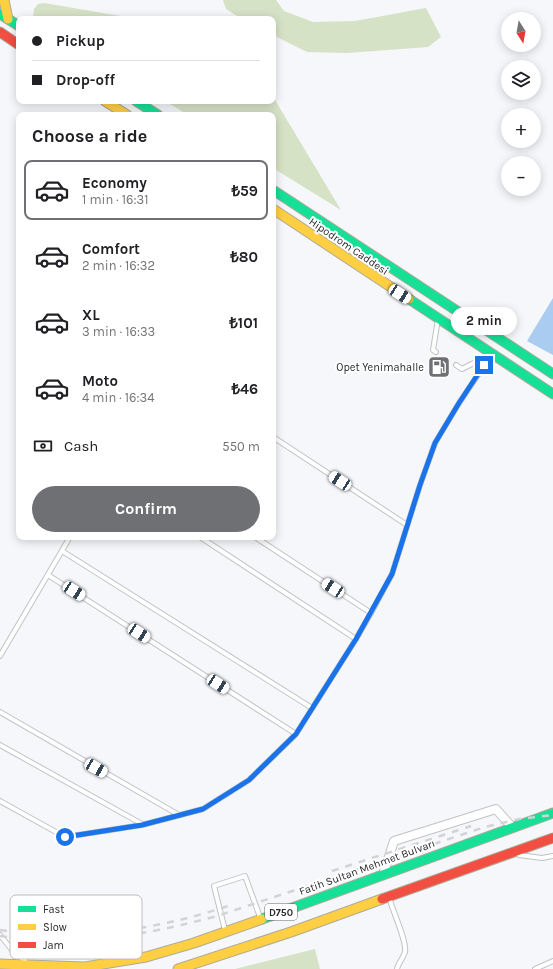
<!DOCTYPE html>
<html lang="en">
<head>
<meta charset="utf-8">
<style>
	body { margin:0; font-family:Karla,sans-serif; background:#f2f2f2; color:#202124; height:100vh; display:flex; flex-direction:column; font-size:15px; white-space:nowrap }
	* { box-sizing:border-box; margin:0 }
	p { font-size:13px; color:#757577 }
	.icon { flex:none; width:22px; height:22px; fill:none; stroke:currentColor; stroke-width:2; stroke-linecap:round; stroke-linejoin:round }
	.map { position:relative; flex:1; overflow:hidden }
	.panel { position:absolute; left:16px; top:112px; width:260px; height:428px; display:flex; flex-direction:column; background:#fff; border-radius:8px; box-shadow:0 2px 10px #0003 }
	.panel>* { flex:none }
	.hud { position:absolute; left:16px; top:16px; width:260px; height:88px; border-radius:8px; box-shadow:0 2px 10px #0003; display:grid; align-content:center; height:88px; padding:0 16px; background:#fff }
	.needle { width:26px; rotate:169deg }
	.fabs { position:absolute; left:501px; top:12px; display:grid; gap:8px }
	.fabs a { display:grid; place-items:center; width:40px; height:40px; border-radius:50%; background:#fff; box-shadow:0 2px 10px #0003; font-size:20px }
	.end { position:absolute; width:18px; height:18px; margin:-9px; border:5px solid #1a73e8; background:#fff; box-shadow:0 0 0 2px #fff }
	.from { border-radius:50% }
	.bubble { position:absolute; height:28px; border-radius:14px; background:#fff; box-shadow:0 2px 10px #0003; font-size:13px; font-weight:700; line-height:28px; text-align:center }
	.car { position:absolute; width:12px; height:24px; margin:-12px -6px; border-radius:5px; box-shadow:0 0 3px 1px #0007; background:linear-gradient(#fff 24%,#345 0 40%,#fff 0 76%,#345 0 86%,#fff 0) }
	.hud b { display:flex; align-items:center; gap:14px; height:38px; font-size:15px }
	.hud b+b { border-top:1px solid #e0e0e0 }
	.hud i { width:10px; height:10px; background:#202124 }
	ul { padding:0; list-style:none }
	li { display:flex; align-items:center; gap:12px; height:60px; margin:0 8px 6px; padding:0 8px; border:2px solid transparent; border-radius:8px }
	li div { flex:1 }
	li b { display:block; font-size:15px }
	li em { font-style:normal; font-weight:700 }
	li.selected { border-color:#6f7073 }
	li>.icon { width:36px; height:36px; stroke-width:1.5 }
	h2 { padding:0 16px; font-size:18px; line-height:48px }
	.pay { display:flex; align-items:center; gap:10px; height:44px; padding:0 16px; font-size:15px }
	.pay p { margin-inline-start:auto }
	.primary-button { display:flex; gap:8px; margin-top:auto; padding:8px 16px }
	.primary-button a { flex:1; height:46px; border-radius:24px; background:#6f7073; color:#fff; font-size:16px; font-weight:700; line-height:46px; text-align:center }
	.map>svg:first-child { display:block }
</style>
</head>
<body>
<div class="map">
<svg width="553" height="969" viewBox="0 0 553 969">
	<rect width="100%" height="100%" fill="#f5f7fa"/>
	<g fill="#d6e2c6">
		<polygon points="223,0 276,0 284,11 313,22 355,21 426,8 441,37 428,47 347,53 307,52 273,35 273,19 242,19 226,9"/>
		<polygon points="44,3 138,19 33,19 34,9 38,4"/>
		<polygon points="273,97 275,100 341,210 273,168 273,115 188,115 165,101 273,101"/>
		<polygon points="315,949 320,969 235,969"/>
	</g>
	<polygon fill="#a9ccf0" points="553,298 553,355 527,341"/>
	<g fill="none" stroke-linecap="round" stroke-linejoin="round">
		<g stroke="#c1c3c5" stroke-width="6">
			<g id="lane">
				<polyline points="436,352 433,350 438,319"/>
				<polyline points="456,365 462,369 489,355"/>
				<polyline points="273,437 407,525"/>
				<polyline points="200,537 356,639"/>
				<polyline points="255,537 371,613"/>
				<polyline points="62,551 312,708"/>
				<polyline points="48,575 296,734"/>
				<polyline points="0,656 70,537"/>
				<polyline points="0,712 179,815"/>
				<polyline points="0,745 142,824"/>
				<polyline points="0,801 65,837 142,825 203,809 249,780 296,734 356,639 371,613 392,574 420,485 435,443 459,403 492,354"/>
				<polyline points="519,855 542,858 553,856"/>
				<path d="M390,900C393,912 407,941 405,952C404,956 398,964 397,969"/>
				<polyline points="225,930 214,886 245,876 260,917"/>
				<polyline points="0,935 16,955 25,960"/>
				<polyline points="535,969 553,961"/>
			</g>
		</g>
		<g stroke="#c1c3c5" stroke-width="10">
			<polyline id="street" points="383,875 394,841 496,809 512,827"/>
		</g>
		<g stroke="#aeaa98" stroke-width="11">
			<g id="fast">
				<polyline points="0,14 19,26"/>
				<polyline points="136,101 158,115"/>
				<polyline points="273,190 553,374"/>
				<polyline points="409,299 553,394"/>
				<polyline points="262,919 553,813"/>
			</g>
		</g>
		<g stroke="#aeaa98" stroke-width="11">
			<g id="slow">
				<polyline points="4,0 8,19"/>
				<polyline points="105,101 127,115"/>
				<polyline points="273,209 409,299"/>
				<polyline points="0,964 85,967 146,957 194,943 262,919"/>
				<polyline points="178,969 291,932 382,899"/>
			</g>
		</g>
		<g stroke="#aeaa98" stroke-width="11">
			<g id="jam">
				<polyline points="0,32 19,45"/>
				<polyline points="382,899 553,838"/>
			</g>
		</g>
		<use href="#lane" stroke="#fefefe" stroke-width="4"/>
		<use href="#street" stroke="#fefefe" stroke-width="8"/>
		<use href="#fast" stroke="#16e098" stroke-width="9"/>
		<use href="#slow" stroke="#ffcf43" stroke-width="9"/>
		<use href="#jam" stroke="#f24e42" stroke-width="9"/>
		<g stroke="#d3d3d5" stroke-width="2.5" stroke-dasharray="7 7" stroke-linecap="butt">
			<polyline points="332,871 471,826"/>
			<path d="M0,930C75,942 156,930 228,906"/>
			<path d="M0,936C74,948 146,935 217,916L485,827L519,819L553,815"/>
		</g>
	</g>
	<g fill="none" stroke-linecap="round" stroke-linejoin="round">
		<polyline stroke="#1a73e8" stroke-width="5" points="65,837 142,825 203,809 249,780 296,734 356,639 392,574 420,485 435,443 459,403 484,365"/>
	</g>
	<defs>
		<g id="fuel-square" transform="scale(1.15)"><rect x="-9" y="-9" width="18" height="18" rx="4" fill="#6f7073" stroke="#fff"/><path d="M-5.5-6h7V0h2V4h1.3V-2.5L3-4.5l.8-.8L6-3V5H2.5V1h-1V6h-7ZM-4.2-4.7v3.2H.2V-4.7Z" fill="#fff"/></g>
	</defs>
	<g fill-rule="evenodd">
		<use href="#fuel-square" x="439" y="367"/>
	</g>
	<g text-anchor="middle" stroke-width="4" stroke-linejoin="round" paint-order="stroke">
		<rect fill="#fff" stroke="#68686a" stroke-width="1" x="265" y="904" width="32" height="16" rx="3"/>
		<g font-size="10" font-weight="bold" fill="#27282a">
			<text x="281" y="916">D750</text>
		</g>
		<g font-size="11" fill="#27282a" stroke="#fff">
			<text transform="translate(349 246) rotate(34)" y="4">Hipodrom Caddesi</text>
			<text transform="translate(367 867) rotate(-20)" y="4">Fatih Sultan Mehmet Bulvarı</text>
		</g>
		<g font-size="11" fill="#27282a" stroke="#fff" text-anchor="end">
			<text x="424" y="371">Opet Yenimahalle</text>
		</g>
	</g>
	<rect x="10" y="895" width="132" height="64" rx="6" fill="#fff" stroke="#bebebf" stroke-width="1"/>
	<rect x="18" y="906" width="18" height="6" fill="#16e098"/>
	<rect x="18" y="924" width="18" height="6" fill="#ffcf43"/>
	<rect x="18" y="942" width="18" height="6" fill="#f24e42"/>
	<g font-size="11" fill="#27282a">
		<text x="43" y="913">Fast</text>
		<text x="43" y="931">Slow</text>
		<text x="43" y="949">Jam</text>
	</g>
</svg>
<div class="fabs">
<a><svg class="needle" viewBox="-14 -14 28 28"><path d="M0-13l5 13h-10z" fill="#e53935"/><path d="M0 13l5-13h-10z" fill="#757577"/></svg></a>
<a><svg class="icon" aria-label="layers" viewBox="0 0 24 24"><path d="M12 4l9 5-9 5-9-5zM3 14l9 5 9-5"/></svg></a>
<a>+</a>
<a>−</a>
</div>
<i class="end from" style="left:65px;top:837px"></i>
<i class="end" style="left:484px;top:365px"></i>
<div class="bubble" style="left:451px;top:307px;width:66px">2 min</div>
<i class="car" style="left:400px;top:294px;rotate:123deg"></i>
<i class="car" style="left:340px;top:481px;rotate:303deg"></i>
<i class="car" style="left:333px;top:588px;rotate:303deg"></i>
<i class="car" style="left:74px;top:591px;rotate:123deg"></i>
<i class="car" style="left:139px;top:633px;rotate:123deg"></i>
<i class="car" style="left:218px;top:684px;rotate:123deg"></i>
<i class="car" style="left:96px;top:768px;rotate:120deg"></i>
<div class="hud">
<b><i class="from"></i>Pickup</b>
<b><i></i>Drop-off</b>
</div>
<section class="panel">
<h2>Choose a ride</h2>
<ul>
<li class="selected"><svg class="icon" aria-label="car" viewBox="0 0 24 24"><path d="M5 17H2v-5l4-1 3-4h7l3 4 3 1v5h-3M9 17h6M6 11h13"/><circle cx="7" cy="17" r="2"/><circle cx="17" cy="17" r="2"/></svg><div><b>Economy</b><p>1 min · 16:31</p></div><em>₺59</em></li>
<li><svg class="icon" aria-label="car" viewBox="0 0 24 24"><path d="M5 17H2v-5l4-1 3-4h7l3 4 3 1v5h-3M9 17h6M6 11h13"/><circle cx="7" cy="17" r="2"/><circle cx="17" cy="17" r="2"/></svg><div><b>Comfort</b><p>2 min · 16:32</p></div><em>₺80</em></li>
<li><svg class="icon" aria-label="car" viewBox="0 0 24 24"><path d="M5 17H2v-5l4-1 3-4h7l3 4 3 1v5h-3M9 17h6M6 11h13"/><circle cx="7" cy="17" r="2"/><circle cx="17" cy="17" r="2"/></svg><div><b>XL</b><p>3 min · 16:33</p></div><em>₺101</em></li>
<li><svg class="icon" aria-label="car" viewBox="0 0 24 24"><path d="M5 17H2v-5l4-1 3-4h7l3 4 3 1v5h-3M9 17h6M6 11h13"/><circle cx="7" cy="17" r="2"/><circle cx="17" cy="17" r="2"/></svg><div><b>Moto</b><p>4 min · 16:34</p></div><em>₺46</em></li>
</ul>
<div class="pay"><svg class="icon" aria-label="cash" viewBox="0 0 24 24"><path d="M3 7h18v10H3z"/><circle cx="12" cy="12" r="2"/></svg>Cash<p>550 m</p></div>
<div class="primary-button"><a>Confirm</a></div>
</section>
</div>
</body>
</html>
